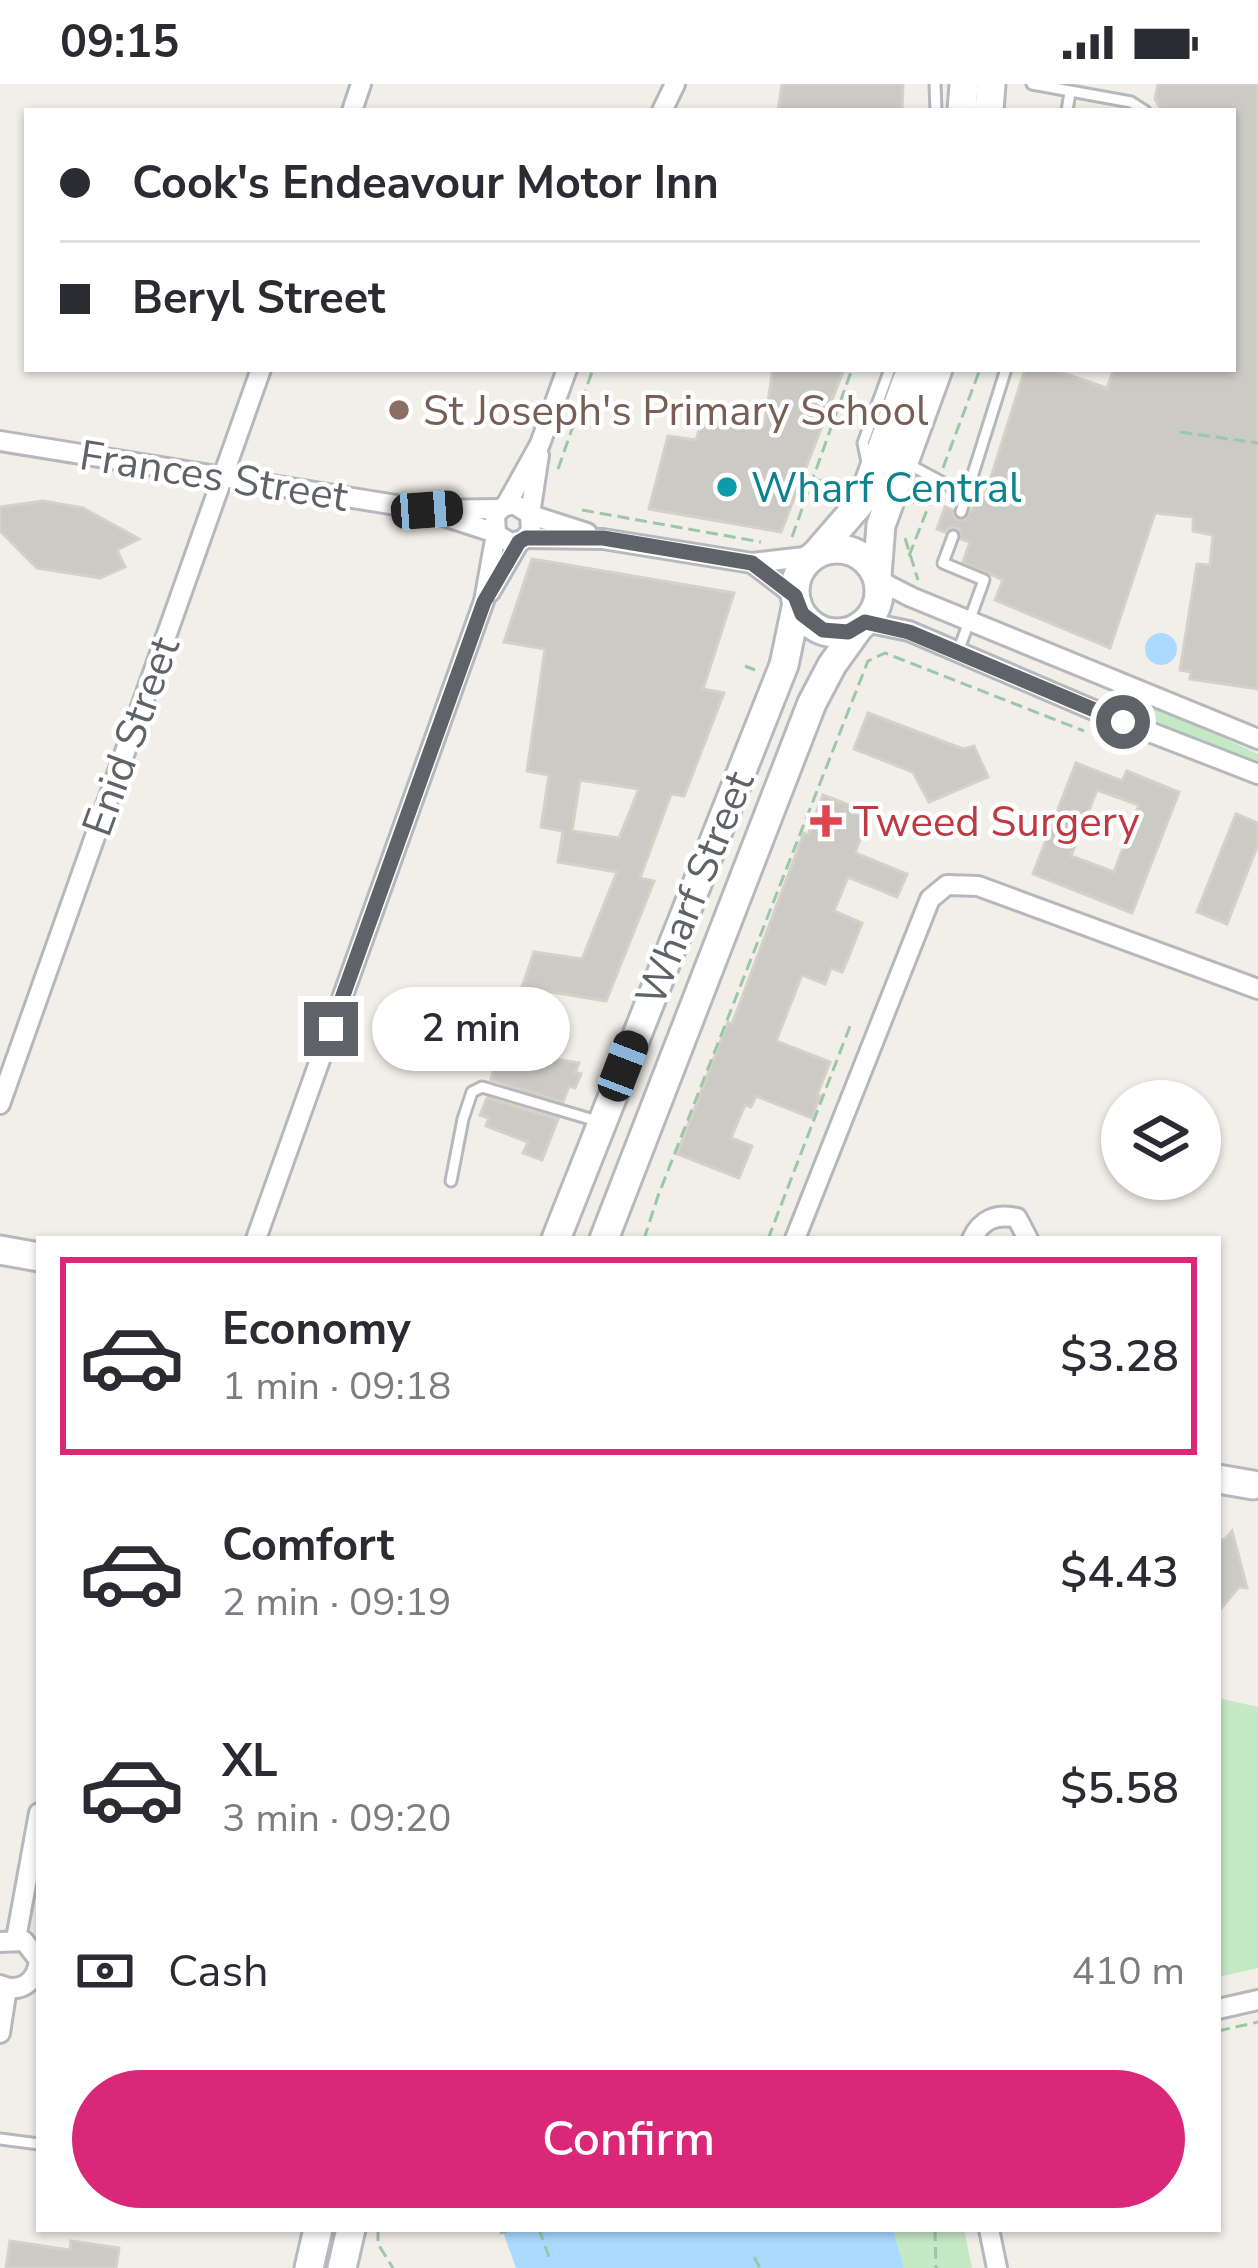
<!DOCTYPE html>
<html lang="en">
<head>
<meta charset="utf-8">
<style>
	body { margin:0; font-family:"Nunito Sans",sans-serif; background:#f7f7f7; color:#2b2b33; height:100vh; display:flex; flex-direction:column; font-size:45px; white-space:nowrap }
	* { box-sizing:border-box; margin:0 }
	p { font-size:39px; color:#7c7c81 }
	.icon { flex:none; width:66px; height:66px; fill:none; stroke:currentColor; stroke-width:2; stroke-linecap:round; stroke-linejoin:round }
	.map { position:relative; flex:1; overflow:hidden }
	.sheet { position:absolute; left:36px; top:1152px; width:1185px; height:996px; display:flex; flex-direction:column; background:#fff; border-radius:0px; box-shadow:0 3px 9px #0004 }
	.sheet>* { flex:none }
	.banner { position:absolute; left:24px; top:24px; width:1212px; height:264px; border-radius:0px; box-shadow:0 3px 9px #0004; display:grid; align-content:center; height:264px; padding:0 36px; background:#fff }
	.fabs { position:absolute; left:1101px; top:996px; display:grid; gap:24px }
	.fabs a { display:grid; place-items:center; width:120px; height:120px; border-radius:50%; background:#fff; box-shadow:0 3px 9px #0004; font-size:60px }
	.end { position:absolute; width:54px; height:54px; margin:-27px; border:15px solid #5f6368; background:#fff; box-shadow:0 0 0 6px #fff }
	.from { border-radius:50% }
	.bubble { position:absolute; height:84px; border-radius:42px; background:#fff; box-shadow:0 3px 9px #0004; font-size:39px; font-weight:600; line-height:84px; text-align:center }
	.car { position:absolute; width:36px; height:72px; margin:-36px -18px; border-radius:15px; box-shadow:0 0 9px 3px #0007; background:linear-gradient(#222 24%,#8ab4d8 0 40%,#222 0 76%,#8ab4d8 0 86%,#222 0) }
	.banner b { display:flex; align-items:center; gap:42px; height:114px; font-size:45px }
	.banner b+b { border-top:3px solid #e1e1e2 }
	.banner i { width:30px; height:30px; background:#2b2b33 }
	ul { padding:21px 0 0; list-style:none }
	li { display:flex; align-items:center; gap:36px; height:198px; margin:0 24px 18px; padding:0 12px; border:6px solid transparent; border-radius:0px }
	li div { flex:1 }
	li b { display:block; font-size:45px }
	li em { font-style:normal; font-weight:600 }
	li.selected { border-color:#db2777 }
	li>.icon { width:108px; height:108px; stroke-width:1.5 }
	.pay { display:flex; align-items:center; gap:30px; height:132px; padding:0 36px; font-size:45px }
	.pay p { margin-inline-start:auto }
	.action { display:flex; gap:24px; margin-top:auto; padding:24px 36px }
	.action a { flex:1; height:138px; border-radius:72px; background:#db2777; color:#fff; font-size:48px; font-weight:600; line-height:138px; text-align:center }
	.status { display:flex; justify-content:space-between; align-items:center; height:84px; padding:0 60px; background:#fff; direction:ltr }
	.status svg { height:33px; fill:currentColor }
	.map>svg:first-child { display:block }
</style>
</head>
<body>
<div class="status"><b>09:15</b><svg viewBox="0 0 49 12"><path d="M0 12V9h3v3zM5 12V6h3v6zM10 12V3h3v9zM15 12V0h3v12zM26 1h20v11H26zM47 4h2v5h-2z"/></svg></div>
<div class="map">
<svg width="1258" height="2184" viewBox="0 0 1258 2184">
	<rect width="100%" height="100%" fill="#f1efe8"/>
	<g fill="#c5e8c5">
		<polygon points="1138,615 1258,670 1258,682 1130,632"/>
		<polygon points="1218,1614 1258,1623 1258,1884 1218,1893"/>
		<polygon points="893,2145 964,2145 972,2184 904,2184"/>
	</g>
	<g fill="#aadaff">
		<circle cx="1161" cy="565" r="16"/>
		<polygon points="502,2145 893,2145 904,2184 516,2184"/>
	</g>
	<g fill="#cccac5" stroke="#d6d1c6" stroke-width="3" fill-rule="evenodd">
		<polygon points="782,0 903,0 902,27 778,27"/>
		<polygon points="1158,0 1258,0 1258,605 1190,595 1191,588 1180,586 1197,480 1210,481 1213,451 1193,447 1193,433 1155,429 1110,564 995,516 1003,496 963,478 970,458 961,455 959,445 950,443 945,448 937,445 945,423 952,426 955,435 964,436 987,406 1025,285 1051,285 1107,304 1114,285 1233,285 1233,27 1162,27 1155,15"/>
		<polygon points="773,285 844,285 781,448 649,425 668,352 696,356 701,341 714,343 714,335 764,343"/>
		<polygon points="43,417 83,424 139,455 117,466 125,483 100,494 37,484 0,447 0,423"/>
		<path d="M532,475L734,509L703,605L724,609L684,712L671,710L640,794L654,797L606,917L522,903L534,868L582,875L617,788L558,778L563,747L541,743L549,691L527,687L545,565L504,558ZM580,696L639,705L619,754L572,747Z"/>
		<polygon points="868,629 963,665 974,662 988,693 929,718 913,688 854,665"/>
		<path d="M1076,679L1122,697L1127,687L1179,708L1132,829L1033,790ZM1097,706L1139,721L1114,788L1071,772Z"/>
		<polygon points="823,711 870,729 855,769 907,790 897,813 848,793 834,827 862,839 849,872 842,888 831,884 825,900 802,891 776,957 830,978 817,1011 820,1012 812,1034 756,1012 751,1023 745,1021 731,1054 752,1062 739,1094 677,1070 728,938 732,940 804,749 808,751"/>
		<polygon points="1236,730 1258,739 1258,760 1227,840 1197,828"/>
		<polygon points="506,967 579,979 575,988 581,990 575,1004 569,1002 563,1018 491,996 495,978 504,979"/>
		<polygon points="487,1014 558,1035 542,1076 523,1069 528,1058 486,1042 489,1034 480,1031"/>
		<polygon points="1232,1447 1247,1504 1239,1503 1218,1528 1218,1455 1224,1456"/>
		<polygon points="10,2157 70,2166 71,2157 119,2164 116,2184 6,2184"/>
	</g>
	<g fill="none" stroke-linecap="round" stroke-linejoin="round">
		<g stroke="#b5b8bc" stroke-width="15">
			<g id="lane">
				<polyline points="935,0 936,27"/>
				<polyline points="1032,0 1131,18 1145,27"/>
				<polyline points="1067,27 1070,8"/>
				<polyline points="867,378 863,359 890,285"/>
				<polyline points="910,381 966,411"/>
				<polyline points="961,428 1006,285"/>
				<polyline points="953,452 943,479 984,496 958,568"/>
				<polyline points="451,1097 463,1035 472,1008 482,1003 597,1037"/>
				<polyline points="0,2055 39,2060"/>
			</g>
		</g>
		<g stroke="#b5b8bc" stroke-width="24">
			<g id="street">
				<polyline points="352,27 361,0"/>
				<polyline points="662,27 675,0"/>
				<polyline points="0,357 427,426 500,425"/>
				<polyline points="506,421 540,360 567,285"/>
				<polyline points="431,428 496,449"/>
				<polyline points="530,430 539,371"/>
				<polyline points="531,431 587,449"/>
				<polyline points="526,454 603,455 752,479 813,472"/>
				<polyline points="752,479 795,512"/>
				<polyline points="878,496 911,513 1258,655"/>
				<polyline points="490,508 519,458"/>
				<polyline points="865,538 909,547 1103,630 1258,690"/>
				<polyline points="0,1020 261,285"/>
				<polyline points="256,1155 484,517 496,450 495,431 503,423 514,420 530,430 531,447 523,456 511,459 496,450"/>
				<polyline points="795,1155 930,815 947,801 978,802 1258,905"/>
				<path d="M972,1155C981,1136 996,1129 1017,1134L1028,1155"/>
				<polyline points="16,1855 39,1729"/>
				<path d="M0,1858L24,1857L39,1876C37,1898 20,1910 0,1901"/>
				<polyline points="1218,1925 1258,1916"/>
				<polyline points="0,1949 7,1904"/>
				<polyline points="989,2145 997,2184"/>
			</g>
		</g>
		<g stroke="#b6babf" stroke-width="33">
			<g id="secondary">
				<polyline points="962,27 964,0"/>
				<polyline points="989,27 991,0"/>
				<circle cx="837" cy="507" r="42"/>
				<polyline points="816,470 862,417 911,285"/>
				<polyline points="877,491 881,441 938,285"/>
				<polyline points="556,1155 784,581 797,519"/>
				<polyline points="604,1155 812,619 832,581 860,542"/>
				<polyline points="0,1166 39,1173"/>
				<polyline points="1218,1395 1253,1401"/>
				<polyline points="309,2184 318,2145"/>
				<polyline points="342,2184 351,2145"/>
			</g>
		</g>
		<g stroke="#9cc7a9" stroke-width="3" stroke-dasharray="12 6" stroke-linecap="butt">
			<polyline points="1180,348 1258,359"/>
			<polyline points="943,384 980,285"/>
			<polyline points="558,385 593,285"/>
			<polyline points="813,394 842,405"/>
			<polyline points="913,419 931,409"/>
			<polyline points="582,426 761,458"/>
			<polyline points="792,453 852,285"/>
			<polyline points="905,454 918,496"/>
			<polyline points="909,472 934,408"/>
			<polyline points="745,582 755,586"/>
			<polyline points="644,1155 658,1112 868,577 885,569 1084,647"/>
			<polyline points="768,1155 852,937"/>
			<polyline points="1218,1947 1258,1938"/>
			<polyline points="378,2145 378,2160 393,2184"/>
			<polyline points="539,2145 549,2173"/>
			<polyline points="935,2145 936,2184"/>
			<polyline points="500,2149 513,2145"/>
			<polyline points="754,2173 760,2184"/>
		</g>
		<use href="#lane" stroke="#fff" stroke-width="9"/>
		<use href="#street" stroke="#fff" stroke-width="18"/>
		<use href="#secondary" stroke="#fff" stroke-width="27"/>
	</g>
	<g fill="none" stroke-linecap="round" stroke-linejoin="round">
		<polyline stroke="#5f6368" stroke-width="15" points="331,945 484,518 519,458 526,454 603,454 752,479 795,512 802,530 823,546 848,548 865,538 909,548 1123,638"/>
	</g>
	<circle fill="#8d6e63" stroke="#fff" stroke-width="4.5" cx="399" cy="326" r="12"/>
	<circle fill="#0f9aa8" stroke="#fff" stroke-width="4.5" cx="727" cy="403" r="12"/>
	<path fill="#e0444e" stroke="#fff" stroke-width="4.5" d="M820 719h12v12h12v12h-12v12h-12v-12h-12v-12h12z"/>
	<g text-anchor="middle" stroke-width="9" stroke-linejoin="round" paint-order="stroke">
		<g font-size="42" fill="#785e54" stroke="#fff" text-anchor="start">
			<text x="423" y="341">St Joseph's Primary School</text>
		</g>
		<g font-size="42" fill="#5f6368" stroke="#fff">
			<text transform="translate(214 391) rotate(9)" y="15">Frances Street</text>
			<text transform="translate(130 652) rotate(-70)" y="15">Enid Street</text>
			<text transform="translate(694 804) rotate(-68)" y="15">Wharf Street</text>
		</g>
		<g font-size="42" fill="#0d838f" stroke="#fff" text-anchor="start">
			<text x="751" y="418">Wharf Central</text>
		</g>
		<g font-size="42" fill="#be3a42" stroke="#fff" text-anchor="start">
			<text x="853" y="752">Tweed Surgery</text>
		</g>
	</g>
</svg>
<div class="fabs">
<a><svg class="icon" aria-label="layers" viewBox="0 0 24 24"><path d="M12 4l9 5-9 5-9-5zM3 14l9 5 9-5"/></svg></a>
</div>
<i class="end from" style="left:1123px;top:638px"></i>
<i class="end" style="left:331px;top:945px"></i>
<div class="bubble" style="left:372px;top:903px;width:198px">2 min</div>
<i class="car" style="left:427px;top:426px;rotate:86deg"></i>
<i class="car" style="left:623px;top:982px;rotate:21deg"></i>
<div class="banner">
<b><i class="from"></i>Cook's Endeavour Motor Inn</b>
<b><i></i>Beryl Street</b>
</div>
<section class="sheet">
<ul>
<li class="selected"><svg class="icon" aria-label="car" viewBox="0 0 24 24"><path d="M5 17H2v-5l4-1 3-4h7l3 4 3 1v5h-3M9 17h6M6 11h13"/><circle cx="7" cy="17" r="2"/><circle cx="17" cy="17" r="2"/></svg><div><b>Economy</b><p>1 min · 09:18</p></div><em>$3.28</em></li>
<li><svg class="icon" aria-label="car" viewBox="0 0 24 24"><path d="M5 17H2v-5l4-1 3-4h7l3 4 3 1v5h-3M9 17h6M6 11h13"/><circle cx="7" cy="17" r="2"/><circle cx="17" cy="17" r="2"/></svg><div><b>Comfort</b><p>2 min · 09:19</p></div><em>$4.43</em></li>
<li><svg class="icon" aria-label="car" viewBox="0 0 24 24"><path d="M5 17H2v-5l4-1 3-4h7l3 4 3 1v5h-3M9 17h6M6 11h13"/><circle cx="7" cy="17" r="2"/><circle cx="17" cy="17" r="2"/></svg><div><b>XL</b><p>3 min · 09:20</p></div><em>$5.58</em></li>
</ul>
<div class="pay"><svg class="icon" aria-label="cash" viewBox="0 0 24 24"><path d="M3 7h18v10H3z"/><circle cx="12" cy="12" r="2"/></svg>Cash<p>410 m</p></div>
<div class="action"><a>Confirm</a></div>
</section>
</div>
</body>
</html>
